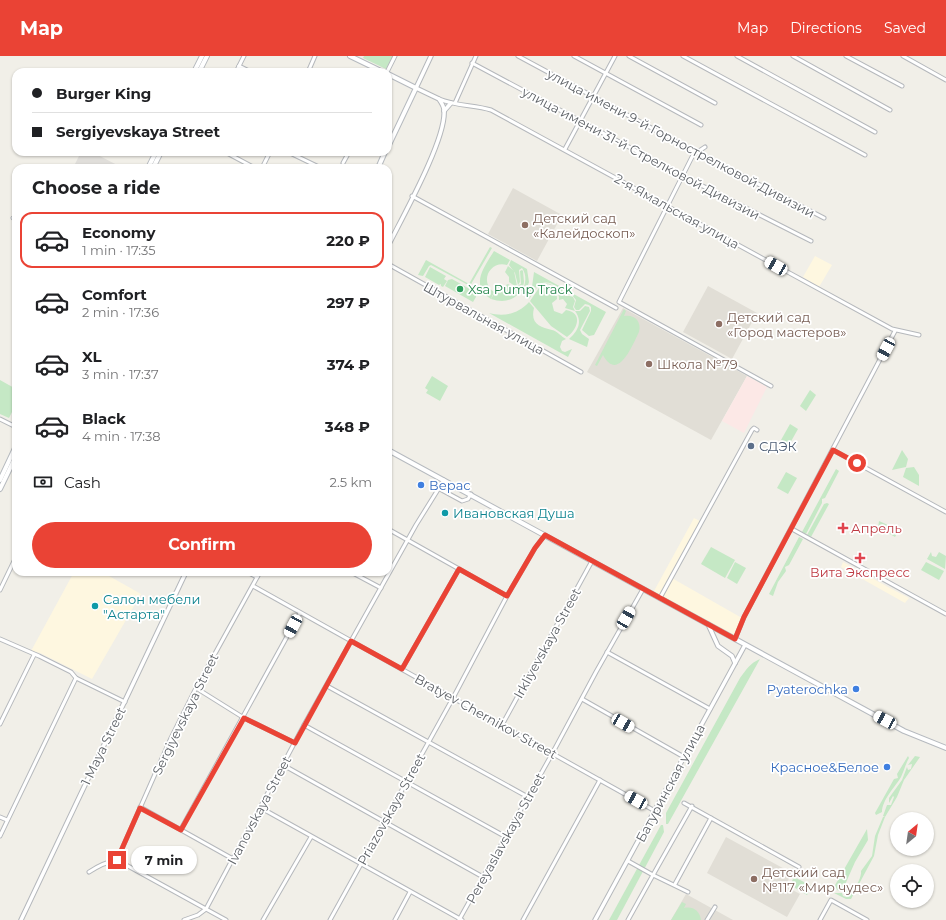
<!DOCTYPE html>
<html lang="en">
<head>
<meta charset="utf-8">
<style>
	body { margin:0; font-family:Montserrat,sans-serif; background:#f2f2f2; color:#202124; height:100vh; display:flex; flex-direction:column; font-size:15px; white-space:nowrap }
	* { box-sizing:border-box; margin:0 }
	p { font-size:13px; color:#757577 }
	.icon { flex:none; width:22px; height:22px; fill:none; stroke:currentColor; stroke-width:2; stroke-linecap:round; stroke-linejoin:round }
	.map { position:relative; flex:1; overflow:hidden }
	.details { position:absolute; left:12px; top:108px; width:380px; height:412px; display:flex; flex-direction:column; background:#fff; border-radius:12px; box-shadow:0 1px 3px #0004 }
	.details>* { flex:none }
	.hud { position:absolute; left:12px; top:12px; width:380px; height:88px; border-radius:12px; box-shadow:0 1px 3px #0004; display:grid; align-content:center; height:88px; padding:0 20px; background:#fff }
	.needle { width:26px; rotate:29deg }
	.buttons { position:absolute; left:890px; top:756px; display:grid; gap:8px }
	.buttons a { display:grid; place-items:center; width:44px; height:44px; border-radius:50%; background:#fff; box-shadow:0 1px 3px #0004; font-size:20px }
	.end { position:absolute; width:18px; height:18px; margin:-9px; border:5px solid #ea4335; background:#fff; box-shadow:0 0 0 2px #fff }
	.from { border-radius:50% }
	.bubble { position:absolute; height:28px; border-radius:14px; background:#fff; box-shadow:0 1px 3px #0004; font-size:13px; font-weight:700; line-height:28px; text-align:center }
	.car { position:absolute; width:12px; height:24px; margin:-12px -6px; border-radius:5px; box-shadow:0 0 3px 1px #0007; background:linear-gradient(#fff 24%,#345 0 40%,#fff 0 76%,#345 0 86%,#fff 0) }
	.hud b { display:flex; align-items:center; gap:14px; height:38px; font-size:15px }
	.hud b+b { border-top:1px solid #e0e0e0 }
	.hud i { width:10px; height:10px; background:#202124 }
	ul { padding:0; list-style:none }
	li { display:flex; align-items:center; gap:12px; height:56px; margin:0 8px 6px; padding:0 12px; border:2px solid transparent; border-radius:12px }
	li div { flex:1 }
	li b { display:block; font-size:15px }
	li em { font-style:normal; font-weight:700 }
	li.active { border-color:#ea4335 }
	li>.icon { width:36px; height:36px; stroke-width:1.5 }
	h2 { padding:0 20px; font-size:18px; line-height:48px }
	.pay { display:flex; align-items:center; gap:10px; height:44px; padding:0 20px; font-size:15px }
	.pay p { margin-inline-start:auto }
	.primary-button { display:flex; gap:8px; margin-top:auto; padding:8px 20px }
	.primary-button a { flex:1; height:46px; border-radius:24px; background:#ea4335; color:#fff; font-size:16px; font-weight:700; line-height:46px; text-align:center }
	header { display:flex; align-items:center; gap:24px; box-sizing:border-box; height:56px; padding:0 20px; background:#ea4335; color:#fff }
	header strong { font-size:19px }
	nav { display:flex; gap:22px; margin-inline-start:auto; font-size:14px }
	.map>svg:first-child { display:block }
</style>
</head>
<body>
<header>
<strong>Map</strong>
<nav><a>Map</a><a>Directions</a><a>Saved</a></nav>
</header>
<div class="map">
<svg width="946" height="864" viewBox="0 0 946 864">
	<rect width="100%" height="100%" fill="#f1efe8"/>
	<g fill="#fef7e0">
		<polygon points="815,200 832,209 819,231 803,221"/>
		<polygon points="694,462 700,465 670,521 742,562 736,579 733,580 655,537 654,535"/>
		<polygon points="843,506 888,531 909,542 905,547 841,511"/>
		<polygon points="74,516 102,516 141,538 92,623 40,597 31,595"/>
	</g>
	<polygon fill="#e0deda" points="81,96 92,96 121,111 121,112 73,112"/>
	<g fill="#e1ded6">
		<polygon points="513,132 562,159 537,205 488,178"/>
		<polygon points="708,230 757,257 732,303 683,276"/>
		<polygon points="623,252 747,320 711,384 587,316"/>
		<polygon points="726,781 792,817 785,830 800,838 787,861 707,817"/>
		<polygon points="686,838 733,864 671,864"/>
	</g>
	<polygon fill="#fce8e6" points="747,320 767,331 744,377 722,365"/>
	<g fill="#c5e8c5">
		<polygon points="364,0 393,0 386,13 363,2"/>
		<polygon points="490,191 492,192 470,230 431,209 429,210 423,220 418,219 426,204 469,228"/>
		<path d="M494,195L510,204L507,209C490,204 479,226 494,236L491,243C469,229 485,210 494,195Z"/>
		<path d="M511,204L527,213L529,226L525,238L522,235C526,228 527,219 522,212L519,214L520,226L518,229L515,217L509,209Z"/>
		<polygon points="508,210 514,215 517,230 521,228 520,215 522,214 523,215 524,226 522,235 509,226 509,221 505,216"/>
		<polygon points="430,211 446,220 444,223 447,225 443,231 441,230 441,228 439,229 425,221"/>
		<path d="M534,216L606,256L594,279L589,280L582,274L591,255V251L589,249L585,248L579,254H576L574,251L576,244L572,239L563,238C561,236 560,233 557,231C543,220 535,231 528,241L527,240L532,231Z"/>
		<polygon points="452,223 475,236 476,241 473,246 445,230 448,224"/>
		<path d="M543,227C557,227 555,236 563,239C567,241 569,239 573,241L575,245L573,251L575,255H580L585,250L589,251L590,255L580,274L582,278L589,283L587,291L569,283C578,275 583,266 575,255L565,252L567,248L563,243L559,244C560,233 549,224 539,230C535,233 532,239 529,243L528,242L537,231Z"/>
		<path d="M508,228L520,236C513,245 503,247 491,243L498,230H504Z"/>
		<path d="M545,230C553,231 557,235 557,243L552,247L554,255L562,258L566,254C584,257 577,274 567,281L551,270L530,245L539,232Z"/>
		<path d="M529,246L534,252C530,268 540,271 552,274C557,275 562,281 566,283L562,285L560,291L562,295L565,296L572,293L568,301L489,257C504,261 518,258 529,246Z"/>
		<path d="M624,253L626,255L624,260C634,258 642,265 639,276C633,288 618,327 603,299L597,310L595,309Z"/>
		<polygon points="432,320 448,330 440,345 426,337 428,334 425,332"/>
		<polygon points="0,324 16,333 16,348 9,362 0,358"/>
		<polygon points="810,334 816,339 806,355 800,350"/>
		<polygon points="790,368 798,373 789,389 781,384"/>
		<polygon points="902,394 908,403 906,411 892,414"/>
		<polygon points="914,411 919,419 919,430 903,421 906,412"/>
		<polygon points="836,413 839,415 825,442 822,443 822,447 806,478 802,476"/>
		<polygon points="786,416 797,422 788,438 777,432"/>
		<polygon points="827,447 829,448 811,481 807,479 824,448"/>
		<polygon points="879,465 899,474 895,481 883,474 881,477 878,472"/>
		<polygon points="799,481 803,483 789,509 785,511 786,515 778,526 773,540 769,538"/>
		<polygon points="711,491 735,504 725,522 701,508"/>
		<polygon points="931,496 932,500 936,501 939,496 946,500 945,513 927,503"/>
		<polygon points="735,506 746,512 737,528 727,522"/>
		<polygon points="926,506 944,515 939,524 921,514"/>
		<path d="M760,603L668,768H666V757L740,622C746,614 750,607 760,603Z"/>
		<path d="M908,700L909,702C905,709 904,715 901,721C895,731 882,744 882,756L876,759L875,757L894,723L898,722L897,718Z"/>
		<polygon points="915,700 920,701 904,724 897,741 885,761 883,760 887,749 891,749 894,741 893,740 889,747 889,742 902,724 907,711 908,714 911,713 912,708 908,709"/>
		<path d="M883,761H885L878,779L874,800L851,843H846L834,837H842L843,840L847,841L849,838L843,837V835L846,832L852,834C856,832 862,820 861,815L872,800L875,780Z"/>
		<polygon points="661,769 663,769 664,776 617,864 609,864"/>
		<polygon points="867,773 868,784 855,806 844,831 840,835 837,834 837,832 835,834 834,831"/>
		<polygon points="794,821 812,830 807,839 790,829"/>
		<path d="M682,846L686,848L684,852C693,850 700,855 701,864H671Z"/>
	</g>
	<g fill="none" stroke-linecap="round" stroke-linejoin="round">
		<g stroke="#b5b8bc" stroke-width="5">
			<g id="minor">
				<polyline points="518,0 696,96 824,162"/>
				<polyline points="574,0 701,69"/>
				<polyline points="629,0 715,47"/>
				<polyline points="683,0 865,99"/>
				<polyline points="737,0 875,76"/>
				<polyline points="793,0 890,54"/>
				<polyline points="846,0 902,30"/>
				<polyline points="903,0 946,24"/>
				<polyline points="472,7 683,120 811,185"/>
				<polyline points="239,10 251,16"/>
				<polyline points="236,16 244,0"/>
				<polyline points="308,16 315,0"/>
				<polyline points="387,16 395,0"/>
				<path d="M439,43C456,50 474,49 491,54L892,273L919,279"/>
				<polyline points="455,47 476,0"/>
				<polyline points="705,91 693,99 619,246 771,330"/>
				<polyline points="565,93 615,0"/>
				<polyline points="225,96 255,112"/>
				<polyline points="288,96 321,112"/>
				<polyline points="343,107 349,96"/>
				<polyline points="262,112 270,96"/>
				<polyline points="412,140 616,252"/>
				<polyline points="13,162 16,161"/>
				<polyline points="388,208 581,316"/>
				<polyline points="0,363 16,371"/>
				<polyline points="833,394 946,456"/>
				<polyline points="438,432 462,445 468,443 471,438"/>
				<polyline points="388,473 507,540"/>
				<polyline points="792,473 946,558"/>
				<polyline points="247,516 257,521"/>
				<polyline points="351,516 381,532"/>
				<polyline points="253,530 655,755"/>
				<polyline points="0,534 16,501"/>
				<polyline points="660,542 752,374 754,372 757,374"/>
				<polyline points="0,583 39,600 71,616 76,622 125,646"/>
				<polyline points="735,583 744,561 895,275"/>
				<polyline points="607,596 710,653"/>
				<polyline points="402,613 459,513"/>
				<polyline points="327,630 528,741"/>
				<polyline points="196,632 244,662 295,687"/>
				<polyline points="582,643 684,701"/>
				<polyline points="0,668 34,599"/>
				<polyline points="304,669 506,781"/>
				<polyline points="502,669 592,505"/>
				<polyline points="283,709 483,821"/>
				<polyline points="684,747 799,811"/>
				<polyline points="140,751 233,803"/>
				<polyline points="261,752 462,864"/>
				<polyline points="0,761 7,764"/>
				<polyline points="181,773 300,557"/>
				<polyline points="0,780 76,622"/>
				<polyline points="117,804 171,682 196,632 260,516"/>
				<polyline points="628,805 653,819 628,864"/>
				<path d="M89,816C98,810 106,806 117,804L226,864"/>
				<polyline points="675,828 711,762"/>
				<polyline points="688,836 653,819 692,750"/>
				<polyline points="184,864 198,859 206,853 304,669 416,469 444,424"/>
				<polyline points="263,864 311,781"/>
				<polyline points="330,864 453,642 507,540 535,492 545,479"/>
				<polyline points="395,864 410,836"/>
				<polyline points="459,864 552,698 596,616 643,533"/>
				<polyline points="523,864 600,724"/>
				<polyline points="707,864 715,851"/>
				<polyline points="820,864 831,844 867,864"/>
			</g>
		</g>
		<g stroke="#b5b8bc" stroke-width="5.5">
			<g id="tertiary">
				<polyline points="444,55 451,47"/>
				<path d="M388,190C402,162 447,82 444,54C444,50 441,46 439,43L416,32L431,0"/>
				<polyline points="708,568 718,590 732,600 735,607"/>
				<polyline points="21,864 186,516"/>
				<polyline points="595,864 745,589"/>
			</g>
		</g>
		<g stroke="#b6babf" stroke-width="6">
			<g id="secondary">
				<polyline points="350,0 383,16"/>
				<polyline points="194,16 202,0"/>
				<polyline points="199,16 207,0"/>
				<polyline points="388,18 416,32 388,91"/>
				<polyline points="148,112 156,96"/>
				<polyline points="153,112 161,96"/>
				<polyline points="378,112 385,96"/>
				<polyline points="388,394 904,675 946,692"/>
				<polyline points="0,424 16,390"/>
				<polyline points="0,433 16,400"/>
			</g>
		</g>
		<use href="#minor" stroke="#fff" stroke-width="3"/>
		<use href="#tertiary" stroke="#fff" stroke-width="3.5"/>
		<use href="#secondary" stroke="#fff" stroke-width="4"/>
	</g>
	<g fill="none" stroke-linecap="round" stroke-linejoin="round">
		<polyline stroke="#ea4335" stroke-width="5" points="117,804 140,752 181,774 244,662 295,687 351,585 402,613 459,513 507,540 535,492 545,479 735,583 744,561 833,394 857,407"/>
	</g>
	<g fill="#8d6e63" stroke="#fff" stroke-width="1.5">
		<circle cx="525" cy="169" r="4"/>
		<circle cx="719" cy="268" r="4"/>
		<circle cx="649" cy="308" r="4"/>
		<circle cx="754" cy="823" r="4"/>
	</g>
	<circle fill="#2e9e5b" stroke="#fff" stroke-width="1.5" cx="460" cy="233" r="4"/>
	<circle fill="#5c6f8a" stroke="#fff" stroke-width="1.5" cx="751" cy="390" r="4"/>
	<g fill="#3f7fe0" stroke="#fff" stroke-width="1.5">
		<circle cx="421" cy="429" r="4"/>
		<circle cx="856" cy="633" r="4"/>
		<circle cx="887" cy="711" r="4"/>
	</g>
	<g fill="#0f9aa8" stroke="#fff" stroke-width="1.5">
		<circle cx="445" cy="457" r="4"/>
		<circle cx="95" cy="550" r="4"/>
	</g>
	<g fill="#e0444e" stroke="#fff" stroke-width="1.5">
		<path d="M841 466h4v4h4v4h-4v4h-4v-4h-4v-4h4z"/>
		<path d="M858 496h4v4h4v4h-4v4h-4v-4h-4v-4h4z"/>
	</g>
	<g text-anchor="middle" stroke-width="3.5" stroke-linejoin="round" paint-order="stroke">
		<g font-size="13" fill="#5f6368" stroke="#fff">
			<text transform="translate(681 87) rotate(28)" y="5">улица имени 9-й Горнострелковой Дивизии</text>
			<text transform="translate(641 97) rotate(28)" y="5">улица имени 31-й Стрелковой Дивизии</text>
			<text transform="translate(677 155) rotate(29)" y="5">2-я Ямальская улица</text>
			<text transform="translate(484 262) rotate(29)" y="5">Штурвальная улица</text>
			<text transform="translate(547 587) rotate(-61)" y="5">Irkliyevskaya Street</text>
			<text transform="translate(185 658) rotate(-64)" y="5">Sergiyevskaya Street</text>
			<text transform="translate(486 660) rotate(29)" y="5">Bratyev Chernikov Street</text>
			<text transform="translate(103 690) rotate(-64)" y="5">1 Maya Street</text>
			<text transform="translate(670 727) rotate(-62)" y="5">Батуринская улица</text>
			<text transform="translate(391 753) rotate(-61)" y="5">Priazovskaya Street</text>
			<text transform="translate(259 754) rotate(-62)" y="5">Ivanovskaya Street</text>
			<text transform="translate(505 782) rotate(-61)" y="5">Pereyaslavskaya Street</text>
		</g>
		<g font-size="13" fill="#785e54" stroke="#fff" text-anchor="start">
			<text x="533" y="167">Детский сад<tspan x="533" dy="15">«Калейдоскоп»</tspan></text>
			<text x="727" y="266">Детский сад<tspan x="727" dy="15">«Город мастеров»</tspan></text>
			<text x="657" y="313">Школа №79</text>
			<text x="762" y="821">Детский сад<tspan x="762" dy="15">№117 «Мир чудес»</tspan></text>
		</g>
		<g font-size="13" fill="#27864d" stroke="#fff" text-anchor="start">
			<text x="468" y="238">Xsa Pump Track</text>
		</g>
		<g font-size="13" fill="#4e5e75" stroke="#fff" text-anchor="start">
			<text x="759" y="395">СДЭК</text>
		</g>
		<g font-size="13" fill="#366cbe" stroke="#fff" text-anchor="end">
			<text x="429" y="434" text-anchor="start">Верас</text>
			<text x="848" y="638">Pyaterochka</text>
			<text x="879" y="716">Красное&amp;Белое</text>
		</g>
		<g font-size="13" fill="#0d838f" stroke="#fff" text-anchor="start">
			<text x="453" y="462">Ивановская Душа</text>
			<text x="103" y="548">Салон мебели<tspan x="103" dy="15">"Астарта"</tspan></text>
		</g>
		<g font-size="13" fill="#be3a42" stroke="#fff" text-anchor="start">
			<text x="851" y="477">Апрель</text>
			<text x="860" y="521" text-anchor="middle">Вита Экспресс</text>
		</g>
	</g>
</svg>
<div class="buttons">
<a><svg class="needle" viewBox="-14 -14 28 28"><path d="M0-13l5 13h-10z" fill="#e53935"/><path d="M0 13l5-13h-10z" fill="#757577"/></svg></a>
<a><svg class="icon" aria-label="locate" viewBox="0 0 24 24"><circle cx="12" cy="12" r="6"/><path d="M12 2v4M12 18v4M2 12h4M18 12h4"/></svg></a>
</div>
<i class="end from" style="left:857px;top:407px"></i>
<i class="end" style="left:117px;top:804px"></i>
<div class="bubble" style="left:131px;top:790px;width:66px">7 min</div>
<i class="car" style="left:776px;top:210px;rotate:300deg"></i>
<i class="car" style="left:886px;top:293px;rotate:208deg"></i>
<i class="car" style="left:626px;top:562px;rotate:30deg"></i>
<i class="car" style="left:293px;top:570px;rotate:208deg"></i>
<i class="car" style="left:885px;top:664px;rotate:298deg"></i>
<i class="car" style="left:623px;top:667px;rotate:120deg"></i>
<i class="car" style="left:636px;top:744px;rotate:299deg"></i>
<div class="hud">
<b><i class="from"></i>Burger King</b>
<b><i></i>Sergiyevskaya Street</b>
</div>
<section class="details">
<h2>Choose a ride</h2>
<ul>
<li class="active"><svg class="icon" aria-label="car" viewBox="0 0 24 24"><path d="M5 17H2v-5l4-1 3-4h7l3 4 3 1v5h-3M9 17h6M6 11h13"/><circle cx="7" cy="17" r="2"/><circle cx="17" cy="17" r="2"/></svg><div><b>Economy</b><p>1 min · 17:35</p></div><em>220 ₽</em></li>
<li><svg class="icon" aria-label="car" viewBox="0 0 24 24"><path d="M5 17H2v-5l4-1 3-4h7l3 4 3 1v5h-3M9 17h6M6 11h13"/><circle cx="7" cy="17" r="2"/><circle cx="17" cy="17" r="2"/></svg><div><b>Comfort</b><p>2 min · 17:36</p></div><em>297 ₽</em></li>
<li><svg class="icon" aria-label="car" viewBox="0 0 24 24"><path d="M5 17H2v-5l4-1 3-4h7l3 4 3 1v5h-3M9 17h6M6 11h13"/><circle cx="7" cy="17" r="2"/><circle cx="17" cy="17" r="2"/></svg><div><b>XL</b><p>3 min · 17:37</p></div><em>374 ₽</em></li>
<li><svg class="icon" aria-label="car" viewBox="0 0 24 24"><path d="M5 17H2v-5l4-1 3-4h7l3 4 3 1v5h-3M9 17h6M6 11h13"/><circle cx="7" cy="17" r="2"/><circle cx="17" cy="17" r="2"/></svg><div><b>Black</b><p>4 min · 17:38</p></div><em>348 ₽</em></li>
</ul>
<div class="pay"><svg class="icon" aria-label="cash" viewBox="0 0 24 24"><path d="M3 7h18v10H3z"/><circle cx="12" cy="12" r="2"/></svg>Cash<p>2.5 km</p></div>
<div class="primary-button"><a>Confirm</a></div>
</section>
</div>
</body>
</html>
